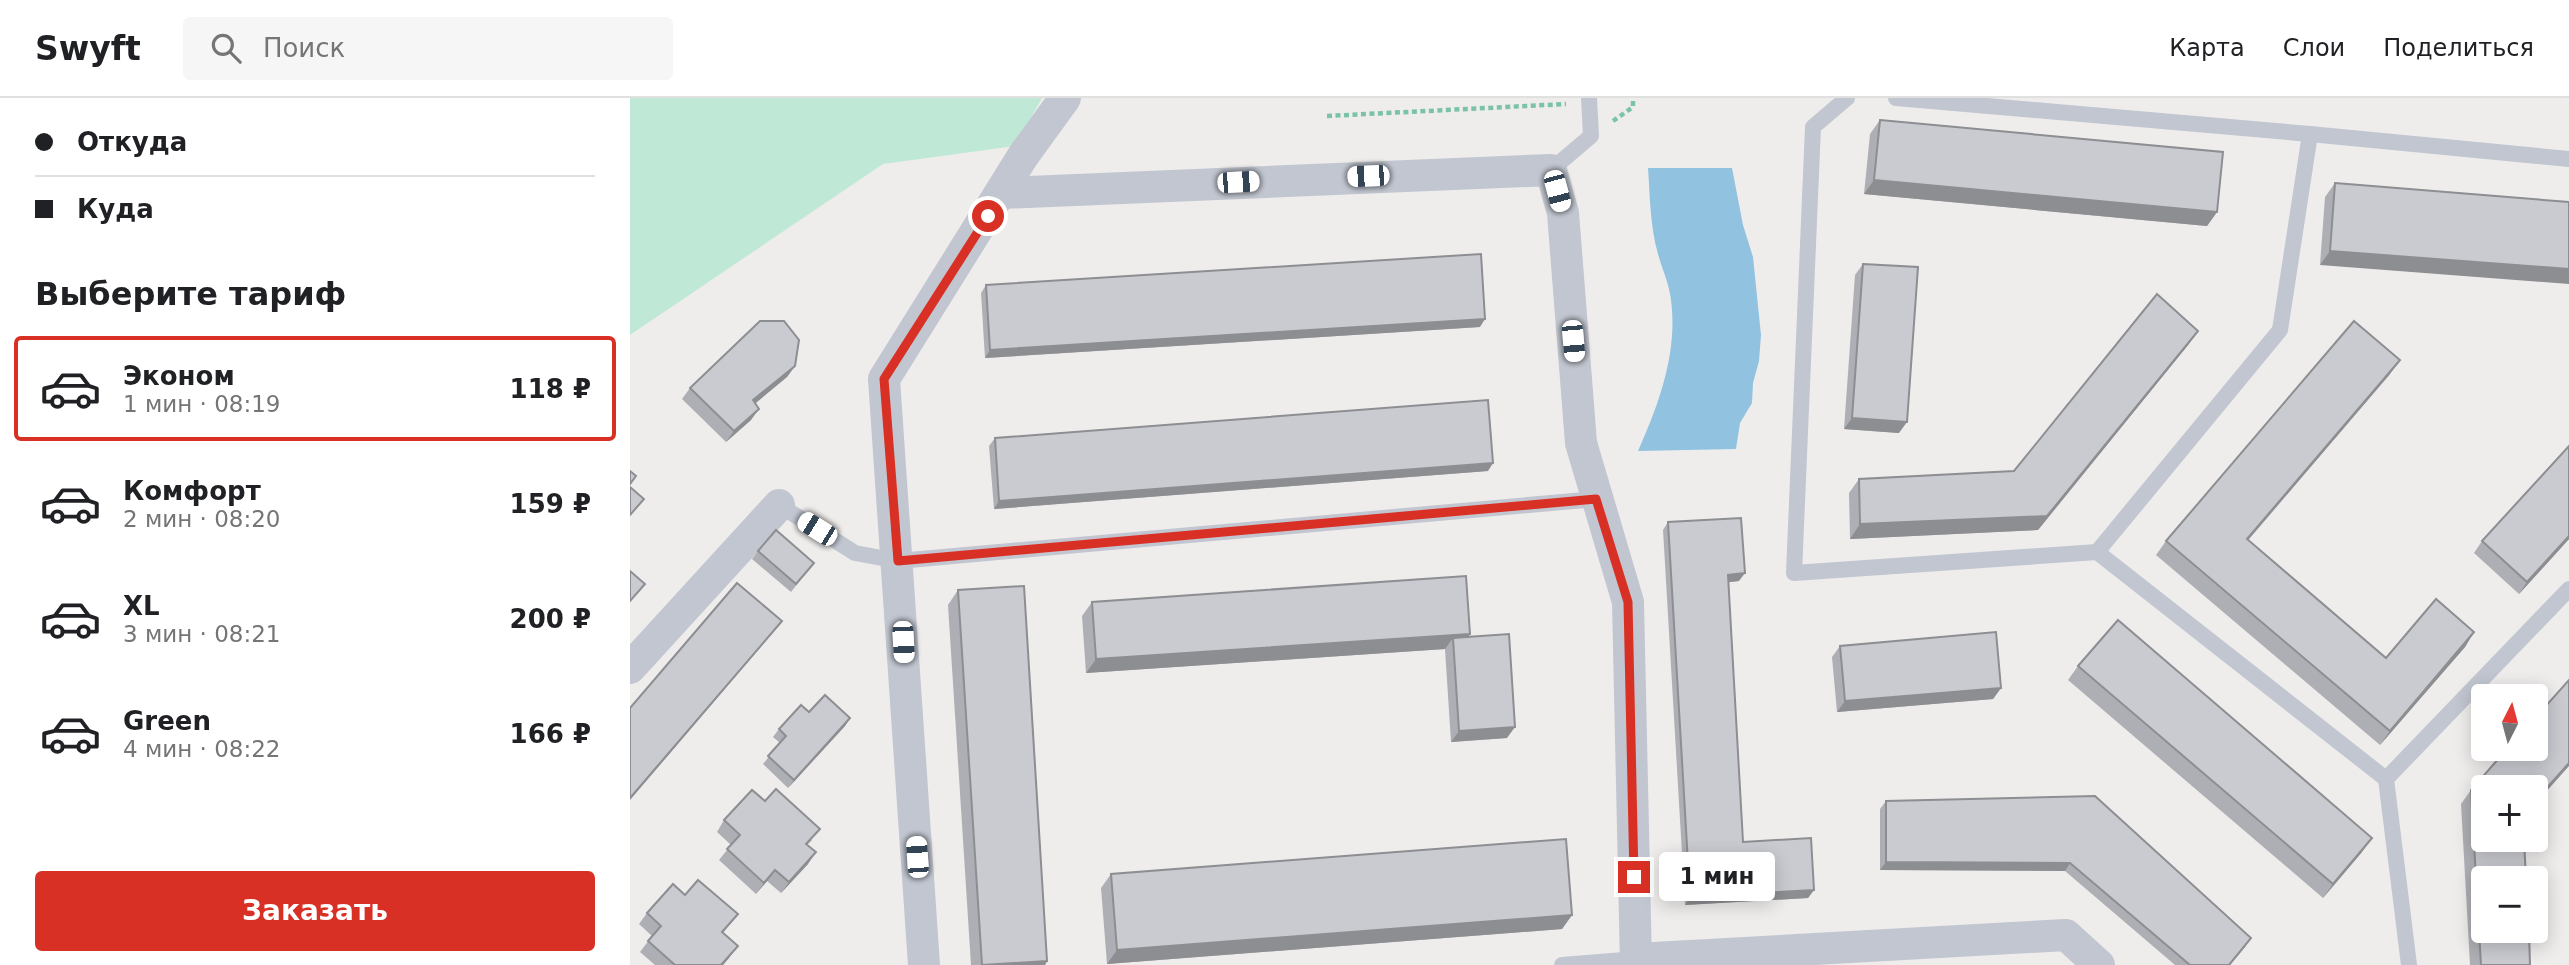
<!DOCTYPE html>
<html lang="ru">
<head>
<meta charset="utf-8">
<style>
	body { margin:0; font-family:"DejaVu Sans",sans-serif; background:#f6f6f6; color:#202124; height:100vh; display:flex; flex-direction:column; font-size:26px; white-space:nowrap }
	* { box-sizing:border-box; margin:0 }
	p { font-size:23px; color:#757577 }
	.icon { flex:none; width:38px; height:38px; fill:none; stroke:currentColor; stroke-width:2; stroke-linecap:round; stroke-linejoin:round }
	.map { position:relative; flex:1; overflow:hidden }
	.drawer { display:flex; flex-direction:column; background:#fff; width:630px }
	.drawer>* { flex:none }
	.guide { display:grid; align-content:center; height:154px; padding:0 35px; background:#fff }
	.needle { width:46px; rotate:6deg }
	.buttons { position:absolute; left:1841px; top:586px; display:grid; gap:14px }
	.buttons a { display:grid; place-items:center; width:77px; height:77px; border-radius:7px; background:#fff; box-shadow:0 4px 18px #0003; font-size:35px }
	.end { position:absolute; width:32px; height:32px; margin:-16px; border:9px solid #d93025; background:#fff; box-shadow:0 0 0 4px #fff }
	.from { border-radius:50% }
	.bubble { position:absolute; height:49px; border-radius:7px; background:#fff; box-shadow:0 4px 18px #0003; font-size:23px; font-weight:700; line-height:49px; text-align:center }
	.car { position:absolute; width:21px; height:42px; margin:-21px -10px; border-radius:9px; box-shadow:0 0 5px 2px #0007; background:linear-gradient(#fff 24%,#345 0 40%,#fff 0 76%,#345 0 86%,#fff 0) }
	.guide b { display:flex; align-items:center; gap:24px; height:66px; font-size:26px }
	.guide b+b { border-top:2px solid #e0e0e0 }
	.guide i { width:18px; height:18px; background:#202124 }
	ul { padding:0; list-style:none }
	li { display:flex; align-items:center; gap:21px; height:105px; margin:0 14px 10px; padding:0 21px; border:4px solid transparent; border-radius:7px }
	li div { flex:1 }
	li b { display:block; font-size:26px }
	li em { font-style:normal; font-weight:700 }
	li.current { border-color:#d93025 }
	li>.icon { width:63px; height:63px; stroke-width:1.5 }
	h2 { padding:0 35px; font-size:32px; line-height:84px }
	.cta { display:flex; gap:14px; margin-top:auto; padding:14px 35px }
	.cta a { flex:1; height:80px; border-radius:7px; background:#d93025; color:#fff; font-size:28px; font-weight:700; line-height:80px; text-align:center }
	header { display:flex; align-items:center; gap:42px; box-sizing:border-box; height:98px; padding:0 35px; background:#fff; border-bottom:2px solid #e0e0e0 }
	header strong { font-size:33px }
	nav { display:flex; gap:38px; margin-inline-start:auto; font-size:24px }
	.search { width:490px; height:63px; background:#f6f6f6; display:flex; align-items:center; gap:18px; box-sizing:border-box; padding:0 24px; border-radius:7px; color:#757577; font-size:26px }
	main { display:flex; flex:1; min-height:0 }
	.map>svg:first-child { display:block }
</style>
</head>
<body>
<header>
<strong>Swyft</strong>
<div class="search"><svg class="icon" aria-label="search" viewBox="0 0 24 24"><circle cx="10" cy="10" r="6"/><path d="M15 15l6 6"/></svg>Поиск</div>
<nav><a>Карта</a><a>Слои</a><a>Поделиться</a></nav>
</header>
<main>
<section class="drawer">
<div class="guide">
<b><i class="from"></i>Откуда</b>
<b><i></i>Куда</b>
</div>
<h2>Выберите тариф</h2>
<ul>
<li class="current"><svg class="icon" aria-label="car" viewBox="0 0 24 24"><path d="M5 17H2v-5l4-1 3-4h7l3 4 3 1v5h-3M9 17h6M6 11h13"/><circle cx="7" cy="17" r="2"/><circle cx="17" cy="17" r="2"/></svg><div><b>Эконом</b><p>1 мин · 08:19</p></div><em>118 ₽</em></li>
<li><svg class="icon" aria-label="car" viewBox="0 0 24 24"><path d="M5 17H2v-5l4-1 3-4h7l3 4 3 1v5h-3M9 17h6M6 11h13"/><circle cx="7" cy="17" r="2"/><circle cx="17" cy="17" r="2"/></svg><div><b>Комфорт</b><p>2 мин · 08:20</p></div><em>159 ₽</em></li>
<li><svg class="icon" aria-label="car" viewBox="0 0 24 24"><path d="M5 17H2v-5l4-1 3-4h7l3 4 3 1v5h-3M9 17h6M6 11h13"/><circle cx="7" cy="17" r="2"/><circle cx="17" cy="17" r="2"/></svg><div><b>XL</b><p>3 мин · 08:21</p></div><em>200 ₽</em></li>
<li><svg class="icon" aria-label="car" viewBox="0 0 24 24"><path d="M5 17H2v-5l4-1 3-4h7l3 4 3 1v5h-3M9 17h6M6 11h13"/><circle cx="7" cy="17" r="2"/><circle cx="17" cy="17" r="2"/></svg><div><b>Green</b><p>4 мин · 08:22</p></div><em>166 ₽</em></li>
</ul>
<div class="cta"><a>Заказать</a></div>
</section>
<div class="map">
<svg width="1939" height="867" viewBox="0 0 1939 867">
	<rect width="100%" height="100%" fill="#efedec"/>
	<polygon fill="#bfe8d6" points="0,0 412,0 385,48 253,66 0,237"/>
	<path fill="#91c3e0" d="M1018,70H1102L1113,127L1123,159L1131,237L1129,263L1123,285L1122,305L1110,325L1106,351L1008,353C1029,306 1048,254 1041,202C1039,185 1032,171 1028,156C1020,128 1020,98 1018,70Z"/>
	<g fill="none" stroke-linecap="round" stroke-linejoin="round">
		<g stroke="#7bc2ab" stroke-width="4.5" stroke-dasharray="5 3.5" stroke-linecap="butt">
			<polyline points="697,18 936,6"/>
			<polyline points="983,23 1003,9 1003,0"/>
		</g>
		<g stroke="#c1c6d0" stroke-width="16">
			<polyline points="1217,0 1183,29 1164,475 1467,454 1756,681"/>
			<polyline points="1266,0 1680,36 1939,61"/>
			<polyline points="921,72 961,38 959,0"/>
			<polyline points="149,407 225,455 268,463 966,401"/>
			<polyline points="1467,454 1650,232 1680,36"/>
			<polyline points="932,867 1006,861"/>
			<polyline points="1779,867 1756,681 1939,491"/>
		</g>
		<g stroke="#c1c6d0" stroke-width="32">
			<polyline points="372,95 921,72 933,115 951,345 998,504 1006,867"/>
			<polyline points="0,570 149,407"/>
			<polyline points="1006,861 1436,837 1469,867"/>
			<polyline points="294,867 254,281 393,58 435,0"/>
		</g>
	</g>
	<g fill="#aeafb4">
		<polygon points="1250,22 1587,114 1577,128 1234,96 1240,36"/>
		<polygon points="1705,85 1939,104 1690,167 1695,99"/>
		<polygon points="1233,166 1269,335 1214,331 1225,177"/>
		<polygon points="356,187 850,229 355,260 351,195"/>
		<polygon points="1568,233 1558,247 1408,432 1220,441 1219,395 1229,381 1384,373"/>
		<polygon points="165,268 157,279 125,305 121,322 96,344 52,301 60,290"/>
		<polygon points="1760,276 1618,442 1756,560 1844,534 1835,549 1750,647 1526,457 1536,443"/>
		<polygon points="365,340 858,373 364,411 359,348"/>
		<polygon points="1038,424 1109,483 1098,484 1113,744 1184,792 1178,800 1055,807 1033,432"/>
		<polygon points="1939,441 1889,496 1844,455 1852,443"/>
		<polygon points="128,453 184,465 161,494 122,461"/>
		<polygon points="328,492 417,863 415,867 341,867 318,507"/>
		<polygon points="462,504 840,536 838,539 877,640 821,644 815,551 456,575 452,518"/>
		<polygon points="1210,548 1371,590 1363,601 1207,614 1202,559"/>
		<polygon points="1448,568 1732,754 1693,800 1438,582"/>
		<polygon points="179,614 220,620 215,628 158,690 133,666 150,645 143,639 149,631"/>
		<polygon points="1853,690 1900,867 1840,867 1831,706 1841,692"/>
		<polygon points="1465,698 1616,848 1600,867 1545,867 1435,773 1250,772 1250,711 1256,703"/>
		<polygon points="94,722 182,742 177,747 178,766 151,795 137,783 126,796 89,762 101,747 87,734"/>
		<polygon points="481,776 942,817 932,831 477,866 471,790"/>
		<polygon points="55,797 108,816 93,835 100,859 93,867 25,867 10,854 22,838 9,826 17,815"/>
	</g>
	<g fill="#8d8e92">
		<polygon points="1244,82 1587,114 1577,128 1234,96"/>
		<polygon points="1700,153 1939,171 1939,186 1690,167"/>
		<polygon points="855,221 850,229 355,260 360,252"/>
		<polygon points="1568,233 1558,247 1408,432 1220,441 1230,426 1417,418"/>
		<polygon points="1770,262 1760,276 1607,455 1617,441"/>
		<polygon points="165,268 157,279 115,314 123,302"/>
		<polygon points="129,311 121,322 96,344 104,333"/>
		<polygon points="1222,320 1277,324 1269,335 1214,331"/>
		<polygon points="863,365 858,373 364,411 369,403"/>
		<polygon points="1939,438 1939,441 1889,496 1897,484"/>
		<polygon points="1115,475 1109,483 1092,485 1098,477"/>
		<polygon points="152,523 146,531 0,702 0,700"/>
		<polygon points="1844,534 1835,549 1750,647 1760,633"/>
		<polygon points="840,536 830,550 823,540 815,551 456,575 466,561"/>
		<polygon points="1371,590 1363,601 1207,614 1215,603"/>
		<polygon points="220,620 215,628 158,690 164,682"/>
		<polygon points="885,629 877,640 821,644 829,633"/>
		<polygon points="1939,665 1939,668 1906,705 1906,702"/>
		<polygon points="1742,740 1732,754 1693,800 1703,786"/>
		<polygon points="186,754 178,766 151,795 159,784"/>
		<polygon points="1256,764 1440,765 1435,773 1250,772"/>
		<polygon points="145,772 137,783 126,796 134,785"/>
		<polygon points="1184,792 1178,800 1055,807 1060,799"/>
		<polygon points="942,817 932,831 477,866 487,852"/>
		<polygon points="108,848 93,867 91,867"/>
		<polygon points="417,863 415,867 352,867"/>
	</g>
	<g fill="#cacbd1" stroke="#8d8e92" stroke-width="2">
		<polygon points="1250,22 1593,54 1587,114 1244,82"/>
		<polygon points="1705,85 1939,104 1939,171 1700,153"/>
		<polygon points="851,156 855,221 360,252 356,187"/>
		<polygon points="1233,166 1288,169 1277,324 1222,320"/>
		<polygon points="1527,196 1568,233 1417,418 1230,426 1229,381 1384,373"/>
		<polygon points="130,223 154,223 169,242 165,268 123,302 129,311 104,333 60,290"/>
		<polygon points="1724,223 1770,262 1617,441 1756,560 1806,501 1844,534 1760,633 1536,443"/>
		<polygon points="858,302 863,365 369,403 365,340"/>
		<polygon points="1939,348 1939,438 1897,484 1852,443"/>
		<polygon points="0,373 6,378 0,386"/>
		<polygon points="0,389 14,401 0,417"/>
		<polygon points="1111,420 1115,475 1098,477 1113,744 1181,740 1184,792 1060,799 1038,424"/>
		<polygon points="146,432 184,465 166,486 128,453"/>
		<polygon points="0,473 15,486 0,503"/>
		<polygon points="836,478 840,536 466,561 462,504"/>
		<polygon points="107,485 152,523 0,700 0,610"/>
		<polygon points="394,488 417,863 352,867 328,492"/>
		<polygon points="1488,522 1742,740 1703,786 1448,568"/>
		<polygon points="1366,534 1371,590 1215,603 1210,548"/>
		<polygon points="879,536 885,629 829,633 823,540"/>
		<polygon points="1939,582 1939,665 1906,702 1906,690 1853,690 1853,742 1894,742 1896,780 1853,780 1853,833 1899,833 1900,867 1851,867 1841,692 1877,651 1906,651 1906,619"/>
		<polygon points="195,597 220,620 164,682 138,658 156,638 149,631 171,607 179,614"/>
		<polygon points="146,691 190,731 176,746 186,754 159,784 145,772 134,785 97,751 110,737 94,722 122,692 135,703"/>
		<polygon points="1465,698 1621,840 1599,867 1560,867 1440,765 1256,764 1256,703"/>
		<polygon points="936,741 942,817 487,852 481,776"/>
		<polygon points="68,782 108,816 92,834 108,848 91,867 45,867 18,843 31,828 17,815 43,786 55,797"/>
	</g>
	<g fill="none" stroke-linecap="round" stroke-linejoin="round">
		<polyline stroke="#d93025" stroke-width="9" points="358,118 254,281 268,463 966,401 998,504 1004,779"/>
	</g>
</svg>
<div class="buttons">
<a><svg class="needle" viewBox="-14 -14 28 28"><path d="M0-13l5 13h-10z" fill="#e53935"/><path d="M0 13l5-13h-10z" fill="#757577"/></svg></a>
<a>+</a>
<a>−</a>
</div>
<i class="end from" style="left:358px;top:118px"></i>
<i class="end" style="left:1004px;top:779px"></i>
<div class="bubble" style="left:1029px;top:754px;width:116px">1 мин</div>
<i class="car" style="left:738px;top:78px;rotate:268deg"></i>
<i class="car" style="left:608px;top:84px;rotate:87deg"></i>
<i class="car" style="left:927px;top:93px;rotate:165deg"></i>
<i class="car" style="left:943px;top:243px;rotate:175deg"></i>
<i class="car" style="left:187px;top:431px;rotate:302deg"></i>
<i class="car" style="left:273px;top:544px;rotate:177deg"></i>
<i class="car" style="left:287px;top:759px;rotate:356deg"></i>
</div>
</main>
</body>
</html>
